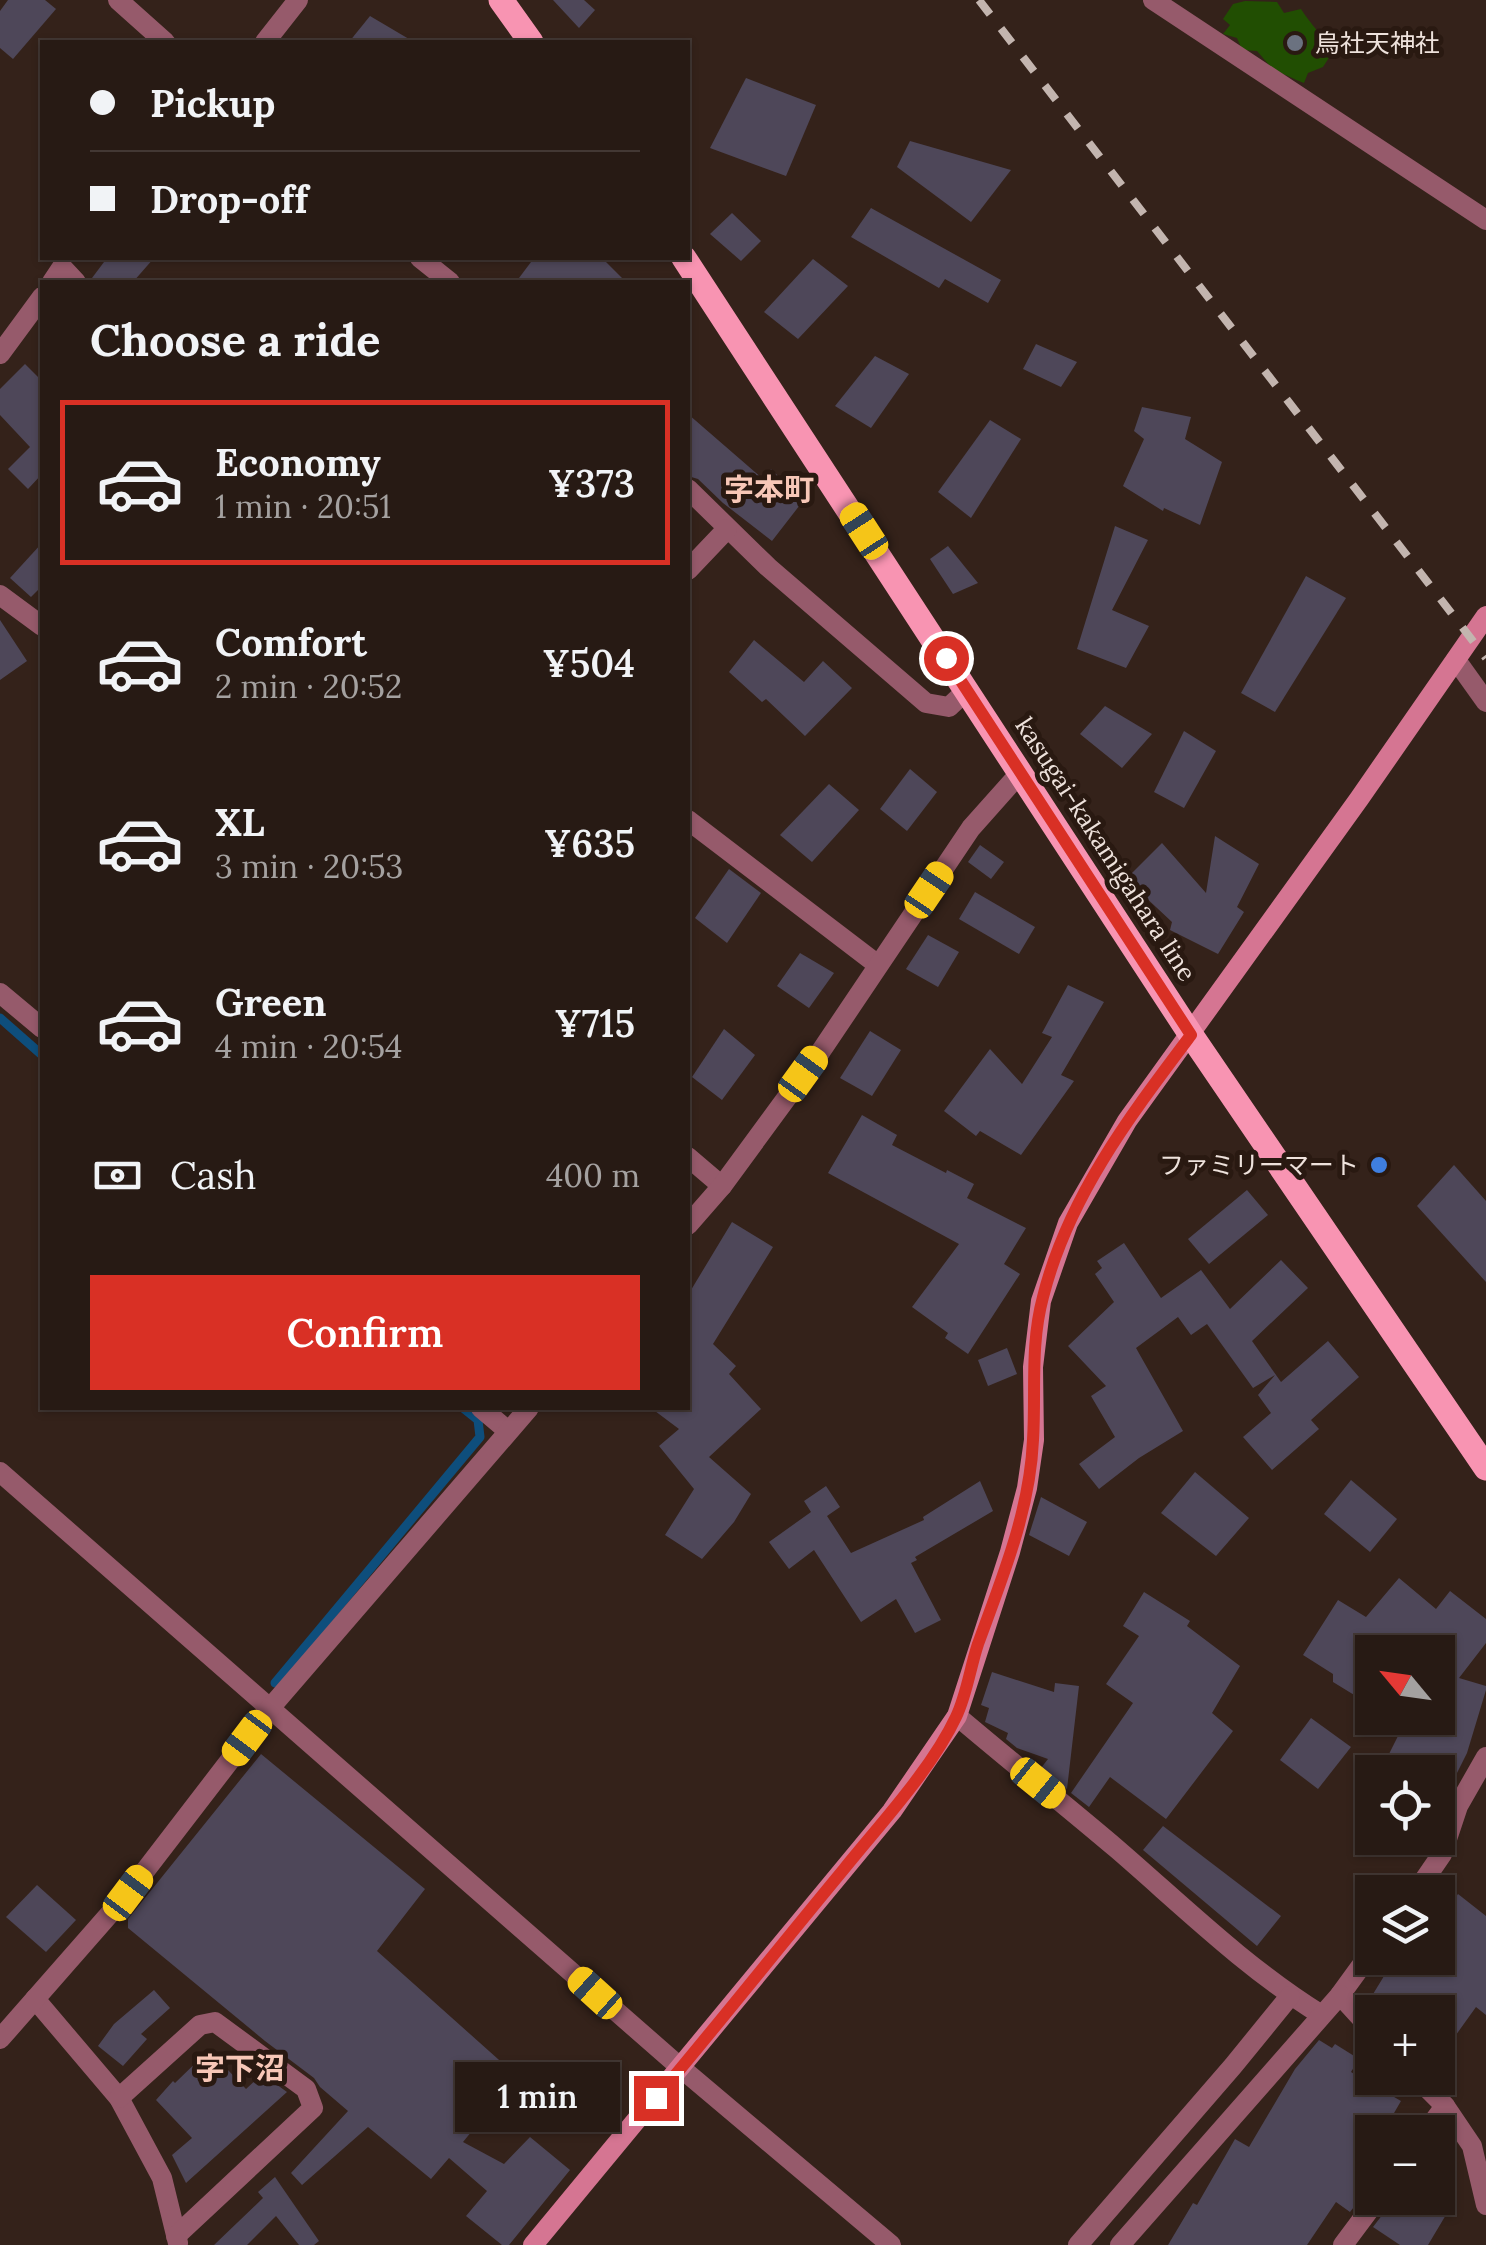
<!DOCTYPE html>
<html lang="en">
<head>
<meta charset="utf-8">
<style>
	body { margin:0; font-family:Lora,"Noto Sans JP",serif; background:#332722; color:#f1f3f6; height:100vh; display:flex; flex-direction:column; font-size:38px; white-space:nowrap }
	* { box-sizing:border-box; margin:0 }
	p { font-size:32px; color:#a4a1a0 }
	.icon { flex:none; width:55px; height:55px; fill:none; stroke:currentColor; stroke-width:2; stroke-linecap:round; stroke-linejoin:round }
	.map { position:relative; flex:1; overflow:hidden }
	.drawer { position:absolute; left:40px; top:280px; width:650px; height:1130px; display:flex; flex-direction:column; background:#271a14; border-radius:0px; box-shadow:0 2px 8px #0004,0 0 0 2px #433834 }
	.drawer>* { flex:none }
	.hud { position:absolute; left:40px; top:40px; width:650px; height:220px; border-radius:0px; box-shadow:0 2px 8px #0004,0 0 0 2px #433834; display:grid; align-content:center; height:220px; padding:0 50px; background:#271a14 }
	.needle { width:65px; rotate:299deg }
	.fabs { position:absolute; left:1355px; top:1635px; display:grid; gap:20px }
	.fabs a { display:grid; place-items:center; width:100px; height:100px; border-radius:0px; background:#271a14; box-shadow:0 2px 8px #0004,0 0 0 2px #433834; font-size:50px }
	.end { position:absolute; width:45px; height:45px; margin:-22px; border:12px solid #d93025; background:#fff; box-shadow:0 0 0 5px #fff }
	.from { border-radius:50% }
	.bubble { position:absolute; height:70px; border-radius:0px; background:#271a14; box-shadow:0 2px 8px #0004,0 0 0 2px #433834; font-size:32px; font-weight:600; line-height:70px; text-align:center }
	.car { position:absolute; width:30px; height:60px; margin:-30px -15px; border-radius:12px; box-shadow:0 0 8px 2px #0007; background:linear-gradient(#f5c518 24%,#345 0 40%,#f5c518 0 76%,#345 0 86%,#f5c518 0) }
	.hud b { display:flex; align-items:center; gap:35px; height:95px; font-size:38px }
	.hud b+b { border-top:2px solid #433834 }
	.hud i { width:25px; height:25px; background:#f1f3f6 }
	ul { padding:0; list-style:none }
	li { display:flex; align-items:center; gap:30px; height:165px; margin:0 20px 15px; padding:0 30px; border:5px solid transparent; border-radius:0px }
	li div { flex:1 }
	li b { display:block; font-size:38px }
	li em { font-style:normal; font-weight:600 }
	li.selected { border-color:#d93025 }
	li>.icon { width:90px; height:90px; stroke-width:1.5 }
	h2 { padding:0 50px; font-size:45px; line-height:120px }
	.pay { display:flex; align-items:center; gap:25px; height:110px; padding:0 50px; font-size:38px }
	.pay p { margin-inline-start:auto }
	.button { display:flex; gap:20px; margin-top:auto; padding:20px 50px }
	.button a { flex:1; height:115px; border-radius:0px; background:#d93025; color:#fff; font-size:40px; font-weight:600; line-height:115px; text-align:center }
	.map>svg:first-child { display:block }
</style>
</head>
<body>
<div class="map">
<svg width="1486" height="2245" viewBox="0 0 1486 2245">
	<rect width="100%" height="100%" fill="#34221a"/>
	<path fill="#214e02" d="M1245,1L1277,2L1284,13L1301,9C1311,25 1323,35 1332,53L1323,67L1308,73L1304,83C1293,79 1286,74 1275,72L1257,51L1242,50L1237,38L1223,34L1230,25L1223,19L1233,4Z"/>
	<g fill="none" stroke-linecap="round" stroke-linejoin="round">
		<g stroke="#0e4e7c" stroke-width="9">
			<polyline points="0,1018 42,1055"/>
			<polyline points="275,1683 480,1437 478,1420 463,1408"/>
		</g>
	</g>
	<g fill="#4e4759">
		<polygon points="8,0 45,0 56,9 13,59 0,48 0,11"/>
		<polygon points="553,0 584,0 595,10 579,28"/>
		<polygon points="370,16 414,42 349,42"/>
		<polygon points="746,78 816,105 786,176 710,148"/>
		<polygon points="910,141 1011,170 971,222 897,167"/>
		<polygon points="871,208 1001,280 988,303 945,279 939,288 851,237"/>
		<polygon points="732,213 761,241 741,261 710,234"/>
		<polygon points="107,258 154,258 133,282 89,282"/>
		<polygon points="534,258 602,258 626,282 516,282"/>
		<polygon points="813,259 848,286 798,339 764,312"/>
		<polygon points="1036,344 1077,362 1061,387 1023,369"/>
		<polygon points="875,356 909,374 871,428 835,406"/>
		<polygon points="25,364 42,381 42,474 28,489 8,469 30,447 0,415 0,389"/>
		<polygon points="1142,407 1191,417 1185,439 1222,462 1200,525 1164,508 1163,511 1123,486 1144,439 1134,431"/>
		<polygon points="688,414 763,479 771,469 803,501 772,541 723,503 698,479 688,476"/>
		<polygon points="990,420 1021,439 971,518 938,492"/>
		<polygon points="1115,526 1148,540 1112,610 1149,626 1126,668 1077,649"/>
		<polygon points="42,543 42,586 31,597 10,578"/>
		<polygon points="948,546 978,583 953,594 930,559"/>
		<polygon points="1306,576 1346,598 1275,712 1241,693"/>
		<polygon points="0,620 27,661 0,680"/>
		<polygon points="754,640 804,682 823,661 852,688 805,736 766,699 762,702 729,672"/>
		<polygon points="1105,706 1152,734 1122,768 1080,734"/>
		<polygon points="1184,731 1216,751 1184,808 1154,792"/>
		<polygon points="910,769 937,792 907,831 880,809"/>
		<polygon points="829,784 859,810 812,862 780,835"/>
		<polygon points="1215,836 1259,864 1237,907 1244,912 1218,954 1170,930 1172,922 1126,879 1162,843 1206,893"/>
		<polygon points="980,845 1004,862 991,879 968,862"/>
		<polygon points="729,869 761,893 727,943 695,918"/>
		<polygon points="975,892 1035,927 1019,954 959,919"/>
		<polygon points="928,935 959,952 938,987 906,969"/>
		<polygon points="800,953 834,973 809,1008 777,986"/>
		<polygon points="1068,985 1104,1002 1061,1075 1074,1081 1021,1155 980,1131 976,1136 944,1111 990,1049 1022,1084 1052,1037 1042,1033"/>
		<polygon points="724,1029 755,1055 722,1100 692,1077"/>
		<polygon points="870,1031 901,1050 872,1096 840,1078"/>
		<polygon points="862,1115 897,1135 892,1145 946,1173 947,1170 974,1184 967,1198 1026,1228 1004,1264 1020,1274 968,1354 945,1338 948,1333 912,1307 959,1244 828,1173"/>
		<polygon points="1454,1165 1486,1201 1486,1282 1417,1206"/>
		<polygon points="1247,1190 1268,1215 1209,1264 1188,1239"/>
		<polygon points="732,1222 773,1247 713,1344 736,1366 729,1374 761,1409 709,1457 751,1494 734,1522 702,1559 665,1535 694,1489 659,1446 679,1429 651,1408 688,1408 688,1295"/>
		<polygon points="1124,1243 1161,1298 1201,1270 1230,1309 1281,1260 1308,1288 1252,1341 1281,1382 1328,1341 1359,1377 1311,1420 1319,1429 1272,1470 1243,1437 1271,1413 1258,1395 1275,1375 1253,1388 1207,1324 1191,1335 1178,1317 1136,1348 1183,1431 1139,1458 1099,1489 1079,1464 1115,1437 1091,1396 1106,1386 1068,1346 1114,1302 1095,1274 1102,1268 1097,1261"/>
		<polygon points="1007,1348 1017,1374 988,1386 978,1360"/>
		<polygon points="1195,1472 1249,1518 1216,1556 1161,1513"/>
		<polygon points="1351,1480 1397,1519 1370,1552 1324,1514"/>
		<polygon points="980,1481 993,1511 915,1557 917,1560 911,1563 941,1620 915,1633 896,1599 861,1622 814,1550 789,1569 769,1542 811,1512 804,1501 826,1486 840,1507 827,1516 851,1553 924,1520 923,1517"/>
		<polygon points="1041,1497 1087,1522 1069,1556 1029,1535"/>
		<polygon points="1399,1578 1436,1609 1450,1591 1486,1619 1486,1643 1459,1678 1486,1686 1486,1690 1467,1753 1438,1811 1438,1772 1406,1772 1385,1762 1407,1718 1438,1718 1438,1652 1393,1652 1372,1636 1372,1688 1364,1701 1333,1682 1333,1674 1303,1655 1338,1600 1366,1617"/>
		<polygon points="1144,1592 1190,1621 1187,1626 1240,1666 1212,1713 1233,1731 1166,1819 1110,1777 1089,1807 1071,1793 1133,1703 1106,1684 1139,1636 1123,1626"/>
		<polygon points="992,1672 1054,1692 1055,1683 1079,1686 1067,1789 1041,1768 1048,1759 1017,1748 1006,1739 1008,1733 985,1722 989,1708 981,1705"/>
		<polygon points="1311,1718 1351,1747 1318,1789 1280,1760"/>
		<polygon points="261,1754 425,1889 377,1951 517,2076 463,2142 504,2164 530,2137 570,2170 509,2245 502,2245 466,2216 487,2191 449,2158 431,2179 368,2127 302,2185 291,2173 348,2111 320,2087 314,2078 265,2041 128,1928 128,1919"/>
		<polygon points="1163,1826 1281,1916 1257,1946 1143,1850"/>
		<polygon points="37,1885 76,1920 46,1952 6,1917"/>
		<polygon points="1458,1894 1486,1916 1486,2015 1476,2007 1438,2060 1438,2012 1375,2012 1367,2004 1395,1958 1438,1958 1438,1920"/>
		<polygon points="154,1990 170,2008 141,2034 147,2039 123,2066 98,2046 114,2024"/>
		<polygon points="1319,2040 1332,2048 1335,2044 1359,2059 1351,2072 1401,2101 1383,2132 1372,2132 1372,2164 1357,2190 1364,2194 1350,2212 1336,2202 1307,2245 1168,2245 1193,2203 1197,2205 1235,2139 1249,2147 1295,2069"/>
		<polygon points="209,2050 246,2089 262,2074 287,2092 186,2183 172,2155 192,2138 156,2100 173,2081 175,2083"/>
		<polygon points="275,2177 319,2241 314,2245 299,2245 276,2216 247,2245 214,2245 263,2198 258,2192"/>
		<polygon points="1403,2198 1456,2198 1428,2245 1400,2245 1373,2227 1386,2210 1393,2215"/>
	</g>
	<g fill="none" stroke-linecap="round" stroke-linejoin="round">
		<g stroke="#965a6b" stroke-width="20">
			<polyline points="118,0 165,42"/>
			<polyline points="1153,0 1486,220"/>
			<polyline points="265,42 298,0"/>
			<polyline points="420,258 450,282"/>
			<polyline points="52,282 62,267 76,282"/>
			<polyline points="0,354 42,297"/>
			<polyline points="688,489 768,567 926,703 949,707 967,690"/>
			<polyline points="688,570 727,529"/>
			<polyline points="0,595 42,626"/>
			<polyline points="1456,660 1486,702"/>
			<polyline points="688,820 878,965"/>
			<polyline points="0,993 42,1028"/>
			<polyline points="688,1157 722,1186"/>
			<polyline points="688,1225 722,1186 821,1051 971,828 1021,772"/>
			<polyline points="481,1408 507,1430"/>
			<polyline points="0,1472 681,2068 891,2245"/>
			<path d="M957,1716C1010,1761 1064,1804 1117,1849C1183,1906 1246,1968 1320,2014"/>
			<polyline points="1416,1892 1442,1854 1458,1806 1486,1757"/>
			<polyline points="1340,1995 1372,1951"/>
			<polyline points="35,1999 119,2098 162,2178 178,2243"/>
			<polyline points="0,2039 128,1893 271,1707 529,1408"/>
			<polyline points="1417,2078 1445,2106 1472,2146 1486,2205"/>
			<polyline points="119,2098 200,2025 215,2022 306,2089 313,2108 176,2236"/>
			<polyline points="1426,2132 1445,2106"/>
			<polyline points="1078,2245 1233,2066 1290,1996"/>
			<polyline points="1120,2245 1340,1995 1372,2030"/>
			<polyline points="1343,2245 1378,2198"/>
		</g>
		<polyline stroke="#d57592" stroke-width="20" points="533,2245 892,1811 957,1716 1010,1552 1027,1488 1034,1440 1033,1367 1041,1301 1068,1223 1127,1121 1359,799 1486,616"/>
		<g stroke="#f894b2" stroke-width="25">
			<polyline points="501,0 531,42"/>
			<polyline points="684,258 1191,1035 1486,1468"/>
		</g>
		<polyline stroke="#c3b5af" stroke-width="8" stroke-dasharray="18 18" stroke-linecap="butt" points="979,0 1486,658"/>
	</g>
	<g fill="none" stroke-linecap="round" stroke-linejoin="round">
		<path stroke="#d93025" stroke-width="12" d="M656,2098C720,2022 781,1945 844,1869C881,1823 931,1770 956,1717C967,1694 970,1668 978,1644C1002,1578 1030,1511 1033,1440C1036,1392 1030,1345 1043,1297C1068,1197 1130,1116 1191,1035L946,658"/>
	</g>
	<circle fill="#6b7280" stroke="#291911" stroke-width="4" cx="1295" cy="43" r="10"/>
	<circle fill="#3f7fe0" stroke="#291911" stroke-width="4" cx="1379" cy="1165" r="10"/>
	<g text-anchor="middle" stroke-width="10" stroke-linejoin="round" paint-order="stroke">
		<g font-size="25" fill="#eee2dc" stroke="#291911" text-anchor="start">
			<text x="1315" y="52">烏社天神社</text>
			<text x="1359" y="1174" text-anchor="end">ファミリーマート</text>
		</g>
		<g font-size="25" fill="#eee2dc" stroke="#291911">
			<text transform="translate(1106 849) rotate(57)" y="9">kasugai-kakamigahara line</text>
		</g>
		<g font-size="30" font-weight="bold" fill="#f7c7b7" stroke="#291911">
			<text x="769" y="500">字本町</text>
			<text x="240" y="2079">字下沼</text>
		</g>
	</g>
</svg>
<div class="fabs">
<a><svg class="needle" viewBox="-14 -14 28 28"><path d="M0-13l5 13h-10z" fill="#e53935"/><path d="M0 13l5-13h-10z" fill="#a4a1a0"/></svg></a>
<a><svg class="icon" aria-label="locate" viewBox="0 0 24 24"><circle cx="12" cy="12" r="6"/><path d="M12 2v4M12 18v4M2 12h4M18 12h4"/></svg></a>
<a><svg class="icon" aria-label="layers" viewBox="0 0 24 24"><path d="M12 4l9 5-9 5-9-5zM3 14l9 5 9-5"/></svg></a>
<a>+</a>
<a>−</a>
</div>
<i class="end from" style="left:946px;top:658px"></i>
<i class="end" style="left:656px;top:2098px"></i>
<div class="bubble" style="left:455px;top:2062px;width:165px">1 min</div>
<i class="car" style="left:864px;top:531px;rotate:327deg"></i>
<i class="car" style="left:929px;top:890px;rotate:34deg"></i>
<i class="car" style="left:803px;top:1074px;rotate:36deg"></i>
<i class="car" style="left:247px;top:1738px;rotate:217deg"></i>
<i class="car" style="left:1038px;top:1783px;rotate:129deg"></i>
<i class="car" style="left:128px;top:1893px;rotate:37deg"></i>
<i class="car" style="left:595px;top:1993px;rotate:312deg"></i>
<div class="hud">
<b><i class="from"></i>Pickup</b>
<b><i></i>Drop-off</b>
</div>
<section class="drawer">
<h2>Choose a ride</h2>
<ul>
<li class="selected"><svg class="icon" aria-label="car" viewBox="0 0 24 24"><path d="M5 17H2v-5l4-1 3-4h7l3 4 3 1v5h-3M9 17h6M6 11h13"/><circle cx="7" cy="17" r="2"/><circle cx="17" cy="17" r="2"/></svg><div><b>Economy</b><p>1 min · 20:51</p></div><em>¥373</em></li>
<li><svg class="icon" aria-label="car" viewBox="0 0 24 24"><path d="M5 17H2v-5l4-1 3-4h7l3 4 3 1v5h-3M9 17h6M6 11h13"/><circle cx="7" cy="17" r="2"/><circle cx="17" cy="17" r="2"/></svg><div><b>Comfort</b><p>2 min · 20:52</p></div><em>¥504</em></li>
<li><svg class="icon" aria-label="car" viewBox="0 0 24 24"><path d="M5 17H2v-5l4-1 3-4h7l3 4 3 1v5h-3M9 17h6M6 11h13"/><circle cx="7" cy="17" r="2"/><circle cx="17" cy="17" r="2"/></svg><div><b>XL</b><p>3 min · 20:53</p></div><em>¥635</em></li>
<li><svg class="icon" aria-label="car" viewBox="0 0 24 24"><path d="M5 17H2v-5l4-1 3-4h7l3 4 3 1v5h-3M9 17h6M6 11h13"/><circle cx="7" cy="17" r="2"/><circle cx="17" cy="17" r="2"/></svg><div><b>Green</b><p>4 min · 20:54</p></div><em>¥715</em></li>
</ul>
<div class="pay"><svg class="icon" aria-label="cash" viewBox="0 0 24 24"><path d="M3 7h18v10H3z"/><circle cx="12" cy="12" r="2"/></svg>Cash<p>400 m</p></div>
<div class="button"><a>Confirm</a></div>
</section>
</div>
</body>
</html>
